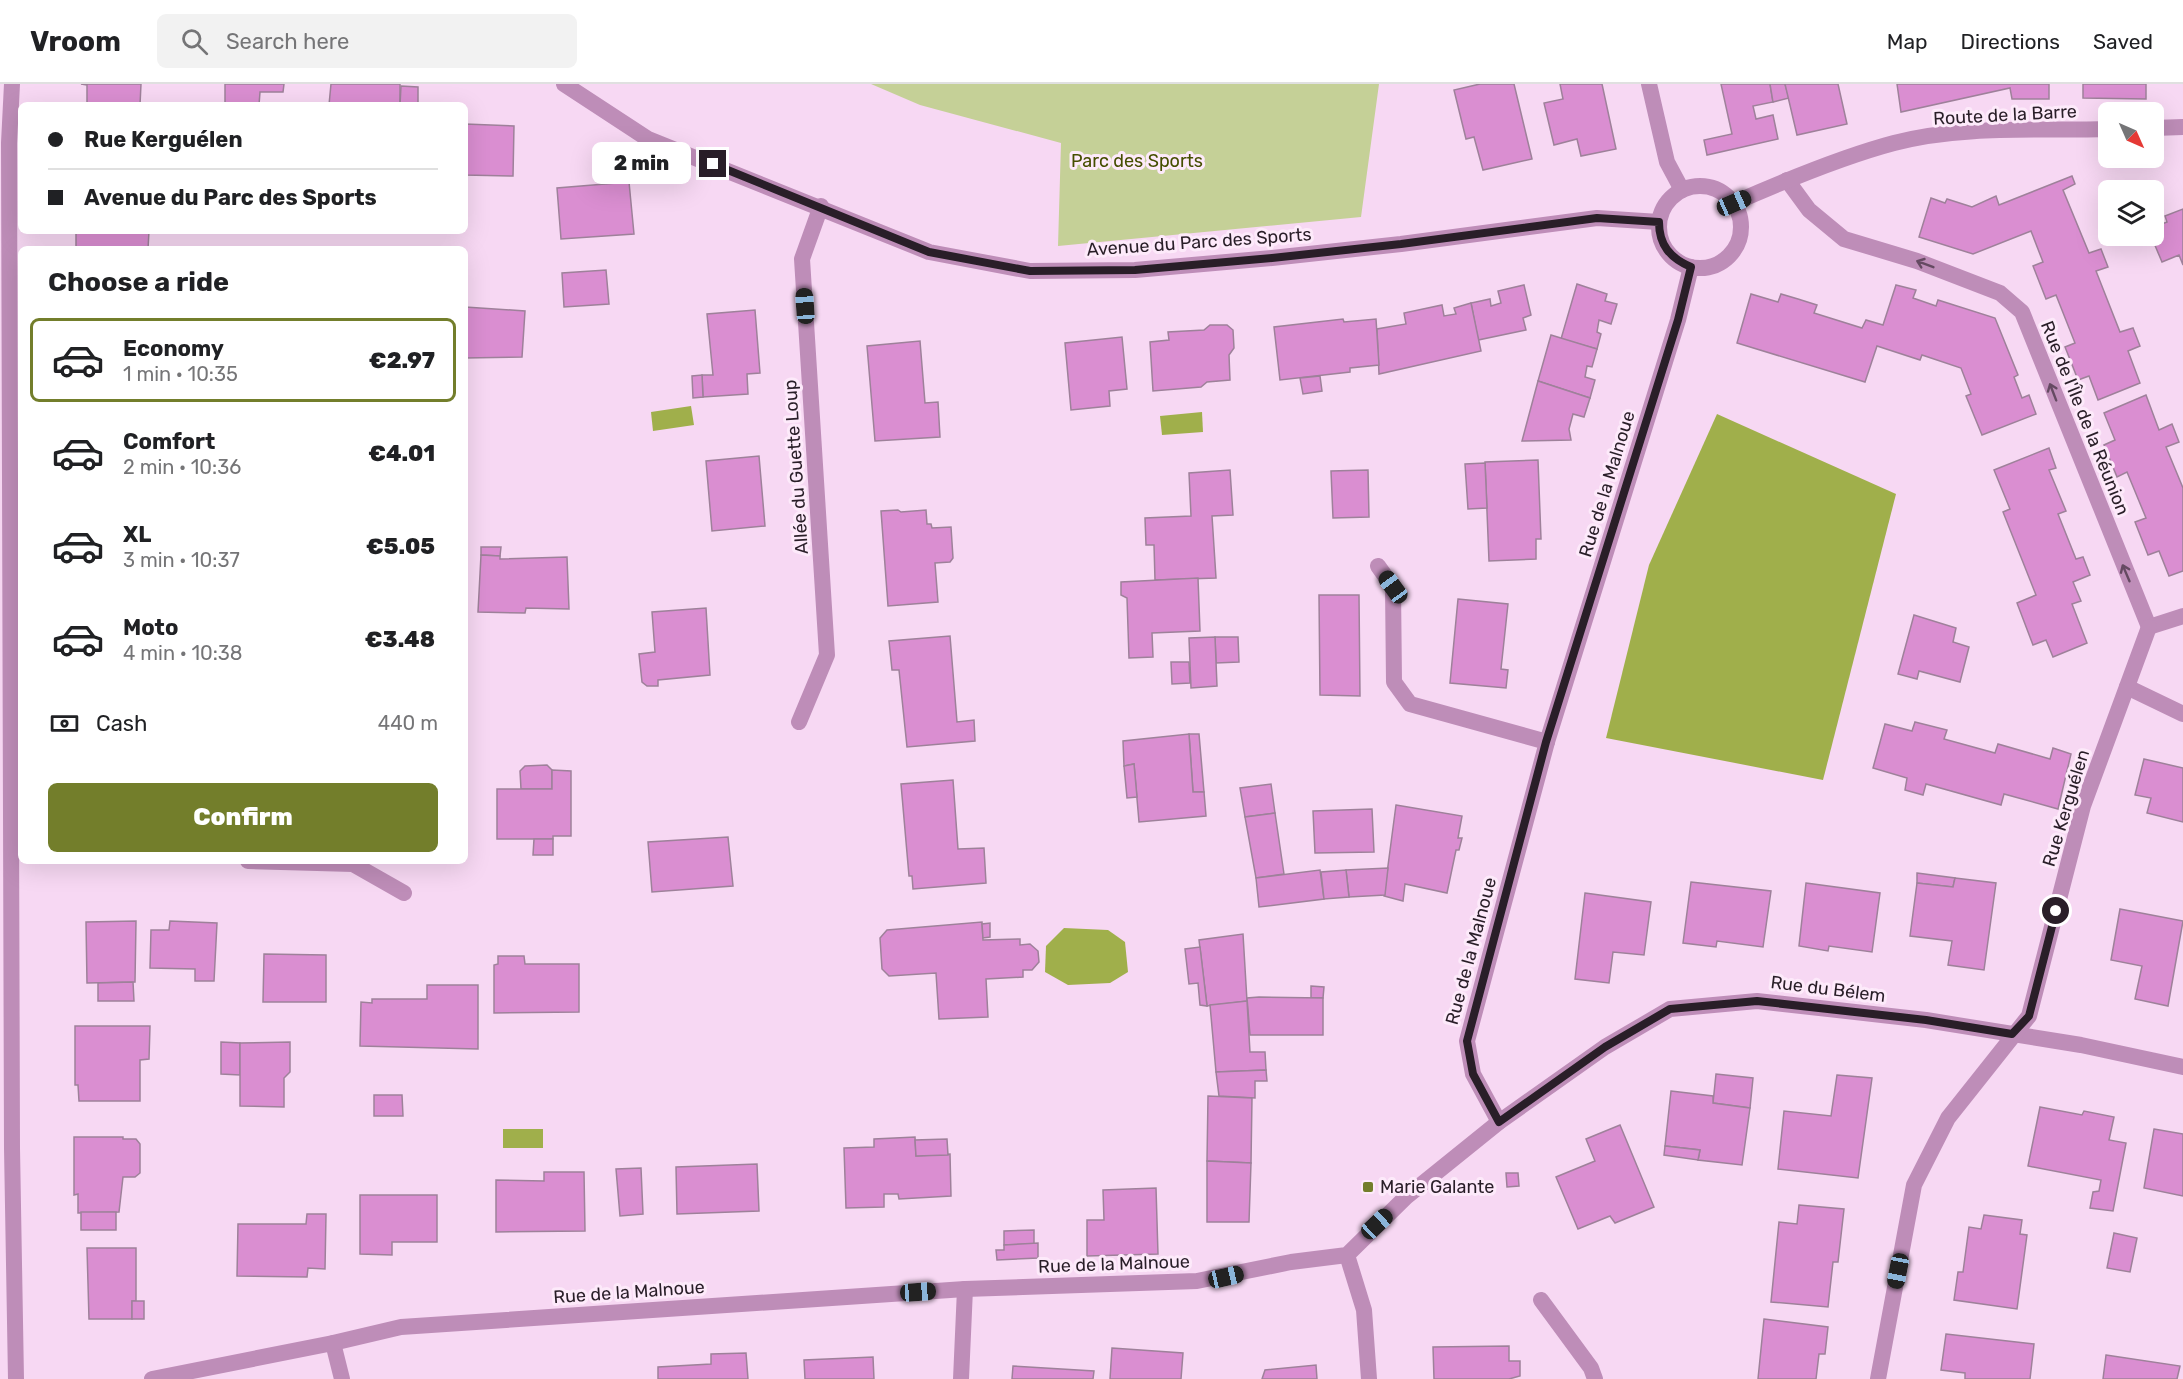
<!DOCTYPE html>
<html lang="en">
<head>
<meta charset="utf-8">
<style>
	body { margin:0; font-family:Rubik,sans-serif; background:#f2f2f2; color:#202124; height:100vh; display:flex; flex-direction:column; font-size:22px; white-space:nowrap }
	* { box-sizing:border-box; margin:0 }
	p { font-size:20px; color:#757577 }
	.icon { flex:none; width:33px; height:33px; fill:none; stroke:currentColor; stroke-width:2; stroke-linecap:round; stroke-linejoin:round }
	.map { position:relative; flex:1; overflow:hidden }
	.sheet { position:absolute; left:18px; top:162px; width:450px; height:618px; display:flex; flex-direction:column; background:#fff; border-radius:9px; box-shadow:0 6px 24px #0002 }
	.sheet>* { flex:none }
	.banner { position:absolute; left:18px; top:18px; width:450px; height:132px; border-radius:9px; box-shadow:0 6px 24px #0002; display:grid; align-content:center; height:132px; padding:0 30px; background:#fff }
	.needle { width:39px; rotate:135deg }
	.tools { position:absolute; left:2098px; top:18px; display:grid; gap:12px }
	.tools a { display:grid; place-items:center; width:66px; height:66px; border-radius:9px; background:#fff; box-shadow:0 6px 24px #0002; font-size:30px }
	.end { position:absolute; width:27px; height:27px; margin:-14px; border:8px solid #291e28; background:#fff; box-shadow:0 0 0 3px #fff }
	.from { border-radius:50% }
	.bubble { position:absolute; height:42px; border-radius:9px; background:#fff; box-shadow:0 6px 24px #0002; font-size:20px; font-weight:800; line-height:42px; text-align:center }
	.car { position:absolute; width:18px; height:36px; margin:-18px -9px; border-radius:8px; box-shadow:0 0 4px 2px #0007; background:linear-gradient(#222 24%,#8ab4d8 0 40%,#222 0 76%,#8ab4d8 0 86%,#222 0) }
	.banner b { display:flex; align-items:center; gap:21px; height:57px; font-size:22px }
	.banner b+b { border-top:2px solid #e0e0e0 }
	.banner i { width:15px; height:15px; background:#202124 }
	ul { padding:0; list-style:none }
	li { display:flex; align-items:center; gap:18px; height:84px; margin:0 12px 9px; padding:0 18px; border:3px solid transparent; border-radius:9px }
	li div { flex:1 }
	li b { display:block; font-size:22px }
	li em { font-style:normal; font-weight:800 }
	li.on { border-color:#737e2b }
	li>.icon { width:54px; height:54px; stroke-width:1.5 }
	h2 { padding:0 30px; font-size:27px; line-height:72px }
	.pay { display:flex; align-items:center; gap:15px; height:66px; padding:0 30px; font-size:22px }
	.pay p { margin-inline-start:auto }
	.button { display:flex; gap:12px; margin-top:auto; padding:12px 30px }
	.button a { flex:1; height:69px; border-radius:9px; background:#737e2b; color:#fff; font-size:24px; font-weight:800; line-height:69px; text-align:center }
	header { display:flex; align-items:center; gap:36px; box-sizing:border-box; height:84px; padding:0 30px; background:#fff; border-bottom:2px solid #e0e0e0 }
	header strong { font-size:28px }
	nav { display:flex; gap:33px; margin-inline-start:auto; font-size:21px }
	.search { width:420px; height:54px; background:#f2f2f2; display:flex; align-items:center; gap:15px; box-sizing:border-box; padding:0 21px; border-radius:9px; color:#757577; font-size:22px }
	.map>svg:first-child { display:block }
</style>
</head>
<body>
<header>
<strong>Vroom</strong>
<div class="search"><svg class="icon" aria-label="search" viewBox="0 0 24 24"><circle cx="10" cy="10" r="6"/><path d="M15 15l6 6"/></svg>Search here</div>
<nav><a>Map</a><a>Directions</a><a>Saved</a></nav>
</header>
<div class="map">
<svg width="2183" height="1295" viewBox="0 0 2183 1295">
	<rect width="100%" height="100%" fill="#f7d8f3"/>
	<polygon fill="#c5d097" points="871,0 1379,0 1361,133 1058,162 1061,59 920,21"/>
	<g fill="#a0af4b">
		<polygon points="691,322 694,341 653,347 651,328"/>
		<polygon points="1202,328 1203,348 1162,351 1160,332"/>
		<polygon points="1717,330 1896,410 1823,696 1606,654 1649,481"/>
		<polygon points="1064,844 1108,846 1125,858 1128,888 1110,899 1068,901 1045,888 1046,862"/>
		<rect x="503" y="1045" width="40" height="19"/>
	</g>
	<g fill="#da8ed1" stroke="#9e819a" stroke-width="1.5">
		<polygon points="81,0 141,0 140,21 87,21 87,1"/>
		<polygon points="225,0 284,0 283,8 260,8 259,21 225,21"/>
		<polygon points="331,0 400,0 400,21 329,21"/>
		<polygon points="1480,0 1514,0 1532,75 1483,86 1474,53 1466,55 1454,6"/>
		<polygon points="1560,0 1602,0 1616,65 1581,72 1577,55 1554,61 1544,19 1563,15"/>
		<polygon points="1721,0 1770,0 1773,18 1753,22 1756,35 1773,31 1778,55 1707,71 1704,56 1732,50"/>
		<polygon points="1770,0 1785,0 1789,14 1773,18"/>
		<polygon points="1785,0 1838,0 1847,40 1797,51"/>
		<polygon points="1897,0 2049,0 2049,15 2012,15 2010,4 1901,28"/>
		<polygon points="2083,0 2146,0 2146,15 2083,14"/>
		<polygon points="401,2 418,3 418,21 400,21"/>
		<polygon points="465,40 514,42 513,92 465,91"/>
		<polygon points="2072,92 2075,100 2063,106 2089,169 2101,165 2108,183 2096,187 2120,248 2133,244 2140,262 2128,267 2140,299 2098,316 2089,292 2078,296 2071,278 2065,263 2075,259 2056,211 2046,215 2033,182 2043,178 2031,147 1973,170 1919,153 1931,114 1945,119 1947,115 1972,123 1996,112 1999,121"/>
		<polygon points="629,98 634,150 561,155 557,104"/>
		<polygon points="2183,125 2183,181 2179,171 2162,178 2151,152 2154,152 2154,143 2167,138 2165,132"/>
		<polygon points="83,147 149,147 148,165 76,165 76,148"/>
		<polygon points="606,186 609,220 564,223 562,189"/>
		<polygon points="1577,200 1607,210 1605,217 1617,220 1611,240 1599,236 1597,248 1601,250 1597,265 1561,255"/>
		<polygon points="1524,201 1531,231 1523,234 1526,246 1478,256 1471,219 1490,215 1491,222 1501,219 1498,207"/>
		<polygon points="1896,201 1916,206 1913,214 1936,222 1938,216 1995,234 2018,291 2014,293 2022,314 2029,311 2036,330 1982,351 1966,312 1971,310 1961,284 1922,271 1920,276 1877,262 1865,298 1737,259 1751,210 1778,218 1781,210 1798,215 1817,221 1814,229 1862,244 1866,236 1883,241"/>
		<polygon points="1471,219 1481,267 1379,290 1377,245 1406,240 1404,229 1442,221 1444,232 1456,230 1454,224"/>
		<polygon points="465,223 525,227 522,273 465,274"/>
		<polygon points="755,226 760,289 747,290 748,310 703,313 702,291 713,291 707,230"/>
		<polygon points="1343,235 1344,238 1376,235 1379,281 1350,284 1350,288 1280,296 1274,243"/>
		<polygon points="1210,241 1227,241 1233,246 1234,264 1229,271 1230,296 1207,298 1201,303 1153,307 1150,258 1169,256 1168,248 1204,246"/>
		<polygon points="1551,251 1597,265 1592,283 1587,282 1585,293 1595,296 1590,314 1538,297"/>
		<polygon points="1122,253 1127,305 1109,307 1110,322 1071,326 1065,259"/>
		<polygon points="920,257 925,319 938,318 940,353 875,357 867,262"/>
		<polygon points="702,291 703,313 693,314 692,292"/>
		<polygon points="1320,292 1322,307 1303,310 1300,294"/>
		<polygon points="1538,297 1590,314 1584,333 1573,330 1569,345 1571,356 1522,357"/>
		<polygon points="2146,311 2159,346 2172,340 2179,358 2166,363 2183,404 2183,487 2169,492 2159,467 2148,471 2135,438 2146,434 2127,388 2117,393 2104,361 2115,356 2104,329"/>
		<polygon points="2049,364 2056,384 2049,386 2066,427 2058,430 2076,475 2083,473 2090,491 2073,498 2081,517 2072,520 2087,559 2053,573 2046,556 2033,561 2017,519 2036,511 2003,428 2010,425 1994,386"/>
		<polygon points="759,372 765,442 712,447 706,377"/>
		<polygon points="1538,376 1541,455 1536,455 1536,475 1489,477 1485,378"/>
		<polygon points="1485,379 1487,424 1468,425 1465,380"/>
		<polygon points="1230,386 1233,431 1212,432 1216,494 1155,496 1154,461 1146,461 1145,434 1191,432 1189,389"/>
		<polygon points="1368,386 1369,433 1333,434 1331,387"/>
		<polygon points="898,426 901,428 926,426 927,440 931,440 932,444 951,443 953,474 950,478 935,479 938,518 888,522 881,427"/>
		<polygon points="481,463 501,463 500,472 481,471"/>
		<polygon points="481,471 500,472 500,475 567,473 569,525 526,524 525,529 478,528"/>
		<polygon points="1198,494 1200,547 1152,549 1153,573 1129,574 1127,514 1121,511 1121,498"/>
		<polygon points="1319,511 1359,511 1360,612 1320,611"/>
		<polygon points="1458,515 1508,520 1501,585 1508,586 1506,604 1450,599"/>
		<polygon points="706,524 710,591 658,596 658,602 647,602 642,598 639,570 655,568 652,528"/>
		<polygon points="1914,531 1956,544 1953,558 1969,563 1960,598 1919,587 1917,595 1898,590"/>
		<polygon points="950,552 957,638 974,636 975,657 907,663 899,586 892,586 889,557"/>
		<polygon points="1215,553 1238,553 1239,578 1216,579"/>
		<polygon points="1215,553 1217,602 1191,604 1189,554"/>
		<polygon points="1171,578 1189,578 1190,599 1172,600"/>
		<polygon points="1915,638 1947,646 1944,655 1995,669 1998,660 2050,675 2053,664 2071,670 2058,725 2004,710 2001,721 1926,700 1923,711 1905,706 1907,694 1873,684 1885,640 1912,647"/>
		<polygon points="1189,650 1199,650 1204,708 1193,708"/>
		<polygon points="1189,650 1193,708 1204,708 1206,732 1139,738 1134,680 1124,682 1123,657"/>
		<polygon points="2144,675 2183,684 2183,738 2147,729 2151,714 2135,711"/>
		<polygon points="1134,680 1137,713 1127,714 1124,682"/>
		<polygon points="547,681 552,686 552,705 521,705 520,687 525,682"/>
		<polygon points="552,686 571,687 571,752 553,752 553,755 497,755 497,705 552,705"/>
		<polygon points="953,696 958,765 984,764 986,799 913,805 912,792 909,792 901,700"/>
		<polygon points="1271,700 1275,729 1245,733 1240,704"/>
		<polygon points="1396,721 1462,732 1458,754 1462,754 1459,766 1456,766 1447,809 1405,800 1403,817 1384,812"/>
		<polygon points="1372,725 1374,768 1315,769 1313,727"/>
		<polygon points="1275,729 1284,790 1256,794 1245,733"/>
		<polygon points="728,753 733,802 652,808 648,758"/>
		<polygon points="534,755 553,755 553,771 533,771"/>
		<polygon points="1388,784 1385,811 1349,813 1346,786"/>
		<polygon points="1320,786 1324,815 1259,823 1256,794"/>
		<polygon points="1346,786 1349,813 1324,815 1321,788"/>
		<polygon points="1917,789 1955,794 1953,803 1917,799"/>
		<polygon points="1955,794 1996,799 1984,886 1948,881 1952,857 1910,852 1917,799 1953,803"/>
		<polygon points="1691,798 1771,807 1763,863 1717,857 1716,863 1683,859"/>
		<polygon points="1806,799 1880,809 1872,868 1829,862 1828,867 1799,862"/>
		<polygon points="1585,809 1651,818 1644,871 1613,868 1609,899 1575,895"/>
		<polygon points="2120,825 2183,837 2168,922 2135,915 2142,882 2111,876"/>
		<polygon points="136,837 135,898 87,899 86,838"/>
		<polygon points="170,837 217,839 214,897 195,897 195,885 150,884 151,846 169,846"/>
		<polygon points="982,838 983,856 1020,855 1020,861 1030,860 1038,867 1039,878 1032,886 1023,886 1023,893 986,895 988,933 939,935 936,889 889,892 882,885 880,854 887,846"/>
		<polygon points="990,839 990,853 983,854 982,840"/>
		<polygon points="1243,850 1247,917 1207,922 1199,856"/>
		<polygon points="1200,863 1207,922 1200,921 1198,899 1189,900 1185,865"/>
		<polygon points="264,870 326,871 326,918 263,918"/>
		<polygon points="498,872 524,872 525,880 579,880 579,928 494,929 494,881 498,880"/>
		<polygon points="133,898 134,917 98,917 98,899"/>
		<polygon points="427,901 478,901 478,965 360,962 361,918 372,919 372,915 427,915"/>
		<polygon points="1311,902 1324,903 1323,914 1311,914"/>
		<polygon points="1259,913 1323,914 1323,951 1250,951 1247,914"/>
		<polygon points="1247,917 1250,968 1265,968 1266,986 1216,988 1210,921"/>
		<polygon points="75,942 150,942 149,975 140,976 140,1017 79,1017 78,1001 75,1001"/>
		<polygon points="221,958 240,959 240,991 221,990"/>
		<polygon points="290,958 290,988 284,994 284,1023 240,1022 240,959"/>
		<polygon points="1266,986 1267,997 1255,997 1255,1014 1219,1012 1216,988"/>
		<polygon points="1716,990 1753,994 1750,1024 1713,1019"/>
		<polygon points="1837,991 1872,994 1858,1094 1778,1085 1784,1027 1831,1032"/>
		<polygon points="1671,1007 1713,1012 1713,1019 1750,1024 1742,1081 1698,1076 1700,1066 1665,1062"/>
		<polygon points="374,1011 402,1011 403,1032 374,1032"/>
		<polygon points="1208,1012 1252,1014 1251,1079 1207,1077"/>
		<polygon points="2040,1023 2082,1031 2084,1027 2114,1033 2109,1056 2126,1059 2113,1127 2090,1124 2093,1108 2099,1107 2101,1096 2028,1082"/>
		<polygon points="1620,1041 1654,1123 1615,1139 1610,1132 1578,1145 1556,1093 1595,1077 1586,1055"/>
		<polygon points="2154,1045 2183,1050 2183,1112 2144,1104"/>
		<polygon points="74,1053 123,1053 123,1055 136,1055 140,1060 140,1089 135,1093 123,1093 119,1128 78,1129 78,1110 74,1111"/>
		<polygon points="915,1053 916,1072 950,1070 951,1112 899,1115 898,1110 884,1110 884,1123 846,1124 844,1064 874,1063 874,1055"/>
		<polygon points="947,1055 948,1071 916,1072 915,1056"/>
		<polygon points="1665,1062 1700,1066 1698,1076 1664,1071"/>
		<polygon points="1207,1077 1251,1079 1249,1138 1207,1138"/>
		<polygon points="757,1080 759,1127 677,1130 676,1083"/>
		<polygon points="641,1084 643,1130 620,1132 616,1085"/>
		<polygon points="544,1088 584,1088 585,1147 496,1148 496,1096 544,1097"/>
		<polygon points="1506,1089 1518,1089 1519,1102 1507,1103"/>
		<polygon points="1156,1104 1158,1170 1087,1172 1087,1136 1104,1136 1103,1106"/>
		<polygon points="360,1111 437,1111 437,1158 392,1158 392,1171 360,1170"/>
		<polygon points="1799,1121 1844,1125 1838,1178 1833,1178 1828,1223 1771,1218 1779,1138 1797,1140"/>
		<rect x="81" y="1128" width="35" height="18"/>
		<polygon points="307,1130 326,1130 325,1185 308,1184 307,1193 237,1192 238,1140 306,1140"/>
		<polygon points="1984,1131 2022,1136 2020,1150 2027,1151 2017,1225 1954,1216 1958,1188 1963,1188 1969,1143 1981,1145"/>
		<polygon points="1034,1146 1034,1160 1004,1161 1004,1147"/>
		<polygon points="2114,1149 2137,1154 2130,1188 2107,1184"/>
		<polygon points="1038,1159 1038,1174 997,1176 996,1166 1004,1166 1004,1161"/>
		<polygon points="87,1164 136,1164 136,1217 132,1217 132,1235 89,1235"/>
		<rect x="132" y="1217" width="12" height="18"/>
		<polygon points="1764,1235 1828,1243 1825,1270 1819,1270 1816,1295 1758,1295"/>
		<polygon points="1946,1250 2034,1260 2030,1295 1965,1295 1965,1289 1941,1286"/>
		<polygon points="1509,1262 1509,1277 1520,1277 1520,1292 1509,1295 1434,1295 1433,1263"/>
		<polygon points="1112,1264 1183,1269 1181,1295 1110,1295"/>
		<polygon points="746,1269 748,1295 658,1295 658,1283 711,1280 711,1270"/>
		<polygon points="2106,1271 2180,1282 2177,1295 2103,1295"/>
		<polygon points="873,1273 874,1295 805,1295 804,1276"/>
		<polygon points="1316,1281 1317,1295 1262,1295 1265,1286"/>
		<polygon points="1013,1282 1094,1287 1093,1295 1012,1295"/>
	</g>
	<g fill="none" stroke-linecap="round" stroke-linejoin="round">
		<g stroke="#be8db8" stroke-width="16">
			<polyline points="1649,0 1667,78 1682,106"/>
			<polyline points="1378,482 1393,503 1394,598 1410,620 1547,658"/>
			<polyline points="2127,603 2183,630"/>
			<polyline points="333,1259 342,1295"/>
		</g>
		<g stroke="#be8db8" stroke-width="16">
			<polyline points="12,0 9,59 12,1064 16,1295"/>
			<polyline points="564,0 648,55 929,168 1030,187 1135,186 1272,174 1401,160 1597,134 1659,138"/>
			<polyline points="2154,44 2183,43"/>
			<polyline points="1787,96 1809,126 1844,155 1917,177 2000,209 2022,228 2149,543"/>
			<circle cx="1700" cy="143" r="41"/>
			<path d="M1734,119C1784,97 1841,73 1894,59C1962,41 2039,47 2109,45"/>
			<polyline points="2149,543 2183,532"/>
			<polyline points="799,638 827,571 802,175 821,122"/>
			<polyline points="248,777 353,780 404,809"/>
			<polyline points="1499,1038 1473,990 1467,957 1547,658 1678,236 1691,183"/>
			<polyline points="1347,1171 1364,1226 1369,1295"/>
			<polyline points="1541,1216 1591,1284 1595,1295"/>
			<polyline points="152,1295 333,1259 401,1243 965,1205 1197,1197 1291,1178 1347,1171 1406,1113 1499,1038 1605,963 1670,925 1757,917 1926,936 2081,961 2183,983"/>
			<polyline points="961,1295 965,1205"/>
			<polyline points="1878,1295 1914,1101 1948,1034 2029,932 2083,722 2149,543"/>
		</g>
	</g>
	<defs><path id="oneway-shaft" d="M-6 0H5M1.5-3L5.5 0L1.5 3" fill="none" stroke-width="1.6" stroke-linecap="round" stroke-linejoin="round" transform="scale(1.5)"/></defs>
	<g stroke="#654a62">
		<use href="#oneway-shaft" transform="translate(1925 180) rotate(-159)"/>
		<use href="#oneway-shaft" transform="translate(2053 308) rotate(-111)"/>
		<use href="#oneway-shaft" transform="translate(2126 489) rotate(-113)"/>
	</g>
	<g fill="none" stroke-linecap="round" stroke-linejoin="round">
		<path stroke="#291e28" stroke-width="8" d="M713,80L929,168L1030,187L1135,186L1272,174L1401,160L1597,134L1659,138C1659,161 1670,174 1691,183L1678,236L1546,658L1467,957L1473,990L1499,1038L1605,963L1670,925L1757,917L1926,936L2012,950L2029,932L2056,827"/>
	</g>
	<rect fill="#737e2b" stroke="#fdeafa" stroke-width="2" x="1362" y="1097" width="12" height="12" rx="3"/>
	<g text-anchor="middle" stroke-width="6" stroke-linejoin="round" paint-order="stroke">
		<g font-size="18" fill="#291e28" stroke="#fdeafa">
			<text transform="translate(2005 31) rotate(-3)" y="6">Route de la Barre</text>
			<text transform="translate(1199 158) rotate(-4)" y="6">Avenue du Parc des Sports</text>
			<text transform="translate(2085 334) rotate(68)" y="6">Rue de l'Île de la Réunion</text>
			<text transform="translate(796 383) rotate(-94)" y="6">Allée du Guette Loup</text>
			<text transform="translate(1607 400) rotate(-73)" y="6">Rue de la Malnoue</text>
			<text transform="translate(2066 724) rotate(-73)" y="6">Rue Kerguélen</text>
			<text transform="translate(1471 867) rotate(-75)" y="6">Rue de la Malnoue</text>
			<text transform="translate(1828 905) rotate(7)" y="6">Rue du Bélem</text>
			<text transform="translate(1114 1180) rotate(-2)" y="6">Rue de la Malnoue</text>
			<text transform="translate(629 1208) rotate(-4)" y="6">Rue de la Malnoue</text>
		</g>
		<g font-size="18" fill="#454e00" stroke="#fdeafa">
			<text x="1137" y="83">Parc des Sports</text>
		</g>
		<g font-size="18" fill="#291e28" stroke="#fdeafa" text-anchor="start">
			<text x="1380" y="1109">Marie Galante</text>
		</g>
	</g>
</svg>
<div class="tools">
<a><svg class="needle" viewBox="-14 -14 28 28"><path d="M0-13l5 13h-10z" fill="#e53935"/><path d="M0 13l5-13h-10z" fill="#757577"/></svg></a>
<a><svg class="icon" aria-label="layers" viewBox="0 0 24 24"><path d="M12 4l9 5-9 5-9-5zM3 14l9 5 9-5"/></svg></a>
</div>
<i class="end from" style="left:2056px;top:827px"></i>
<i class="end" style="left:713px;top:80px"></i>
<div class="bubble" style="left:592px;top:58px;width:99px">2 min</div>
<i class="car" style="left:1734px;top:119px;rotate:66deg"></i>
<i class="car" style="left:805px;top:222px;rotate:356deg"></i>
<i class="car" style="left:1393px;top:503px;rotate:324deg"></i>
<i class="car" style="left:1377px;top:1140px;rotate:47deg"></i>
<i class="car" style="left:1898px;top:1187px;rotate:191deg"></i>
<i class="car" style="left:1226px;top:1193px;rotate:77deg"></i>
<i class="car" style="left:918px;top:1208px;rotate:86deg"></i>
<div class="banner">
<b><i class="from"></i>Rue Kerguélen</b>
<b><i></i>Avenue du Parc des Sports</b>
</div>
<section class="sheet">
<h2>Choose a ride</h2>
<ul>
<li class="on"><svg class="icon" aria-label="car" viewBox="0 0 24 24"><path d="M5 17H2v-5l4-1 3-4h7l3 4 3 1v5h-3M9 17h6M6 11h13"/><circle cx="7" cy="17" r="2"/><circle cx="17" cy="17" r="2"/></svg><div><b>Economy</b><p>1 min · 10:35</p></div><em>€2.97</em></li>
<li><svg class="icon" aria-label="car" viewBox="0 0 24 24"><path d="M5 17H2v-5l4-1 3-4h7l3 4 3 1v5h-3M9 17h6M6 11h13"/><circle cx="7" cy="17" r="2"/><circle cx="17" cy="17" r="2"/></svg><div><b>Comfort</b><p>2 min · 10:36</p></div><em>€4.01</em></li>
<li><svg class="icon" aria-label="car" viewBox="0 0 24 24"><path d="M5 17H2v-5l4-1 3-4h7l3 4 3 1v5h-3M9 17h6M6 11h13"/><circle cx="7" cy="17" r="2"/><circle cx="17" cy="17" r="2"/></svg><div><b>XL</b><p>3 min · 10:37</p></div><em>€5.05</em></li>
<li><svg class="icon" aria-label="car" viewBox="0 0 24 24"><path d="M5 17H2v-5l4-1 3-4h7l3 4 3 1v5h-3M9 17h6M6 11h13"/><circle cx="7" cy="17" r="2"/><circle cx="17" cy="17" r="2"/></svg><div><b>Moto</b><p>4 min · 10:38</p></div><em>€3.48</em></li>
</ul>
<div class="pay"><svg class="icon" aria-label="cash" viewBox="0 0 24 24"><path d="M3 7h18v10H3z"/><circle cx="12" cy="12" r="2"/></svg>Cash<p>440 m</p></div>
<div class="button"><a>Confirm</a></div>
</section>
</div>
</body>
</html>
